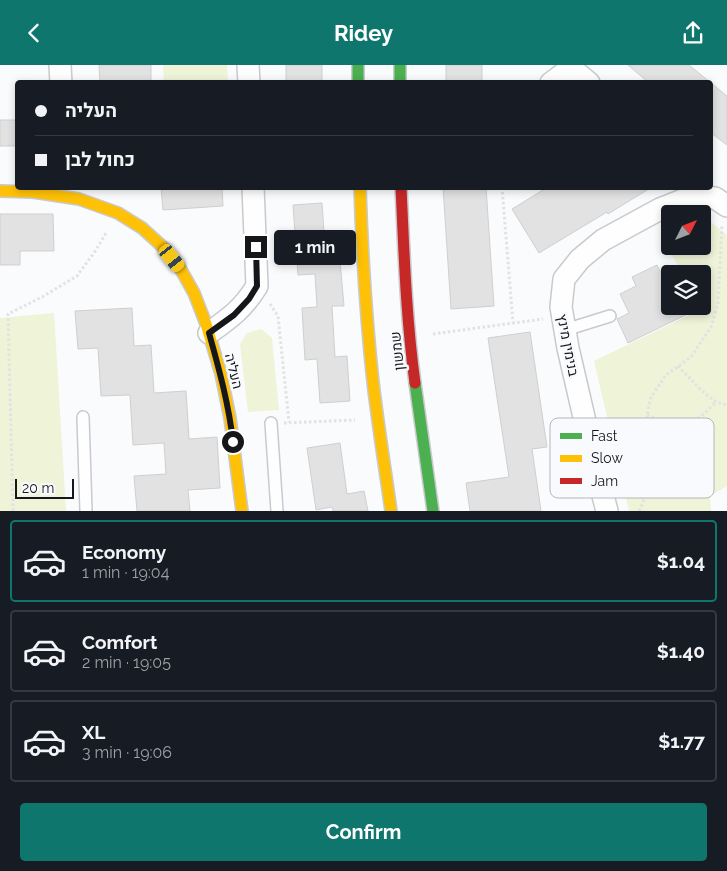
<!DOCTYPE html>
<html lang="en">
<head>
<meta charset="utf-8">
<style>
	body { margin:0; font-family:Raleway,Heebo,sans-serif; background:#20242c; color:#f1f3f6; height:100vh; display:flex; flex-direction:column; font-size:19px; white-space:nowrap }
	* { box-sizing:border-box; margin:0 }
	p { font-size:16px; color:#9ea1a6 }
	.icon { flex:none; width:28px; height:28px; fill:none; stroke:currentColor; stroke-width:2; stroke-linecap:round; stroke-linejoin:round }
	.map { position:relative; height:446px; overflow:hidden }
	.drawer { display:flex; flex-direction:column; background:#171b24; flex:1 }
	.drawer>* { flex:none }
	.banner { position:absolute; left:15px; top:15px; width:698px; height:110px; border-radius:5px; box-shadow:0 2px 8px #0003; display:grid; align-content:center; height:110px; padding:0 20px; background:#171b24 }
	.needle { width:32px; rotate:48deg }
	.buttons { position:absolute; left:661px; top:140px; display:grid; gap:10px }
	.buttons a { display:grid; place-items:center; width:50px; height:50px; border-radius:5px; background:#171b24; box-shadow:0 2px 8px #0003; font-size:25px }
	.scale { position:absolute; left:15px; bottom:12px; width:59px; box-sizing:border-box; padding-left:5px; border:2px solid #15171a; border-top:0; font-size:14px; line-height:18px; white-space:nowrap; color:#15171a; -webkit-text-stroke:4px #f8fafe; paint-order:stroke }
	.end { position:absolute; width:22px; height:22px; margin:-11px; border:6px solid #15171a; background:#fff; box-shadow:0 0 0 2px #fff }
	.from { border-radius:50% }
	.bubble { position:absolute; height:35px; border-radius:5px; background:#171b24; box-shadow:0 2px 8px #0003; font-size:16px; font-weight:700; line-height:35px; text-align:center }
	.car { position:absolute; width:15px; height:30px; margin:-15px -8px; border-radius:6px; box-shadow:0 0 4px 1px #0007; background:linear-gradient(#f5c518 24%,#345 0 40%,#f5c518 0 76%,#345 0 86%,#f5c518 0) }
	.banner b { display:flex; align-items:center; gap:18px; height:48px; font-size:19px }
	.banner b+b { border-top:1px solid #363941 }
	.banner i { width:12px; height:12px; background:#f1f3f6 }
	ul { padding:9px 0 0; list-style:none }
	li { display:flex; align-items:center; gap:15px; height:82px; margin:0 10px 8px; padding:0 10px; border:2px solid #363941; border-radius:5px }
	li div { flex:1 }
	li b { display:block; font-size:19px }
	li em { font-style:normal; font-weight:700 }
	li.active { border-color:#0f766e }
	li>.icon { width:45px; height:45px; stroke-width:1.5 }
	.primary-button { display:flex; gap:10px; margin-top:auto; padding:10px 20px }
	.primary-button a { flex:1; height:58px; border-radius:5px; background:#0f766e; color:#fff; font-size:20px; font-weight:700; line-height:58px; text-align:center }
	header { display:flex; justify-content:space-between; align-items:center; height:65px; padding:0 20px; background:#0f766e; color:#fff; font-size:22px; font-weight:700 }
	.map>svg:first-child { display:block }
</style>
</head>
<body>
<header><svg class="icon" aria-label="back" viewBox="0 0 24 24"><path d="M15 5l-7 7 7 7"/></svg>Ridey<svg class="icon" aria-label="share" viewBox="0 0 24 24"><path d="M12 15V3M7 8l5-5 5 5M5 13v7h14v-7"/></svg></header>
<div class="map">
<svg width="727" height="446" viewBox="0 0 727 446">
	<rect width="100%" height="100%" fill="#f9fbfd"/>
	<g fill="#eff3d8">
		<polygon points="163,0 227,0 228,17 164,17"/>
		<polygon points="703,153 706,153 727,170 727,421 710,431 711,446 629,446 594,296 704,243 702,240 702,209 683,209 660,170 670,163 670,181 702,181"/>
		<polygon points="54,248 66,446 0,446 0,253"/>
		<polygon points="261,264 272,273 279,345 248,347 240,279 247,268"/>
	</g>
	<g fill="#e3e2e2" stroke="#d0cfd0">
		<polygon points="99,0 151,0 151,18 100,18"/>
		<rect x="286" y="0" width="36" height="18"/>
		<rect x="446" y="0" width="36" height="18"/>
		<polygon points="628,0 689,0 727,31 727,80 710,67 710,18 649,18"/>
		<rect x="0" y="55" width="18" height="26"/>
		<polygon points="161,122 222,122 223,141 163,145"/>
		<polygon points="443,122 486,122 494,241 451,244"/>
		<polygon points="548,122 652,122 608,149 607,147 539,188 512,144"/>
		<polygon points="322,138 326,197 340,196 344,241 332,241 335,292 347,291 350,336 320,338 317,294 305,295 302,243 317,242 315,209 298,210 293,140"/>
		<polygon points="0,149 53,149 54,186 20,186 20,200 0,200"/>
		<polygon points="657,200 670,226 670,241 704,241 628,278 617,254 629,248 620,229 636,221 632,212"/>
		<polygon points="132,243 134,281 151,280 154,328 186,326 189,374 217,372 220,423 188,425 190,446 137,446 134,411 166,409 164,378 133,380 130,330 101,331 98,283 78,284 75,246"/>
		<polygon points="530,267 547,382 532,384 541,446 470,446 466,418 509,412 488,273"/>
		<polygon points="340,378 347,429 364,426 368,446 333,446 332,442 316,445 307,383"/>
	</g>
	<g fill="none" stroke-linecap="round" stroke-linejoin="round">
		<g stroke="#c8cacd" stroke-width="14">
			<g id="lane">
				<polyline points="565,265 610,251"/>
				<polyline points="83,352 86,446"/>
				<polyline points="271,358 277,446"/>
			</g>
		</g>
		<g stroke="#c8cacd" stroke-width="24">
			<g id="street">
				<polyline points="60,0 61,18"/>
				<polyline points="248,0 249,18"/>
				<polyline points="551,18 571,3 589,18"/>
				<path d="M209,268C230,253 243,244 257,221L253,122"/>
				<polyline points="607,446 596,404 568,283 561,242 564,214 580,194 603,175 660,144 693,131 715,133 727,141"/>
			</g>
		</g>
		<g stroke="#c8cacd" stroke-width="14">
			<g id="fast">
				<polyline points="358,0 358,18"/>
				<polyline points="400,0 400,18"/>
				<polyline points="415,318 433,446"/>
			</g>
		</g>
		<g stroke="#c8cacd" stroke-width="14">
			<g id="slow">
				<path d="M360,122C362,187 366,252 373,317C378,360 385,403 391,446"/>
				<polyline points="0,126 33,127 79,134 118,148 142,163 163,182 180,203 194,228 206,259 221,309 230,353 242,446"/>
			</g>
		</g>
		<g stroke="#c8cacd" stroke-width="14">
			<path id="jam" d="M401,122C404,187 406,253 415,318"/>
		</g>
		<g stroke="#e1e2e2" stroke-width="3" stroke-dasharray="2.5 2.5" stroke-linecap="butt">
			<polyline points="502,122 513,258"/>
			<polyline points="270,239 278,251 289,357"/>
			<polyline points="433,269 543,254"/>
			<polyline points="678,301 701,325 716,337 727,340"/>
			<path d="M647,350C654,353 661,357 668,360C688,367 704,349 716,337"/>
			<polyline points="284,358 355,355"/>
			<polyline points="13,446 8,249 42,232 77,211 96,185 106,168"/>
			<polyline points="639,446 643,438 651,409 644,372 647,350 651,332 666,310 691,292 711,262 718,239 722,159"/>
		</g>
		<use href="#lane" stroke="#fefeff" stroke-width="11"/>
		<use href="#street" stroke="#fefeff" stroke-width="21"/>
		<use href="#fast" stroke="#4caf50" stroke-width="11"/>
		<use href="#slow" stroke="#ffc107" stroke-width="11"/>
		<use href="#jam" stroke="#c62828" stroke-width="11"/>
	</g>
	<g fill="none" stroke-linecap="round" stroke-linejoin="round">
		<path stroke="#15171a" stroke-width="6" d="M233,377C229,340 219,304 209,268L234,250L249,234L257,221L256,182"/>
	</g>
	<g text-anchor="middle" stroke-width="5" stroke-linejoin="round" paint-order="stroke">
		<g font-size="14" fill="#15171a" stroke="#f8fafe">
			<text transform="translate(568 280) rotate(79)" y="5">בנימין מינץ</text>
			<text transform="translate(397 286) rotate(-96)" y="5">שמשון</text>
			<text transform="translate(234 306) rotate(76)" y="5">העליה</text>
		</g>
	</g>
	<rect x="550" y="353" width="164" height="80" rx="8" fill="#f8fafe" stroke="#b4b6ba" stroke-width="1"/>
	<rect x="560" y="368" width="22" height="6" fill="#4caf50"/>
	<rect x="560" y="390" width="22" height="7" fill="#ffc107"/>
	<rect x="560" y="413" width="22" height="6" fill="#c62828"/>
	<g font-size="14" fill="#15171a">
		<text x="591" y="376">Fast</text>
		<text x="591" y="398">Slow</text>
		<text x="591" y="421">Jam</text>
	</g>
</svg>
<div class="buttons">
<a><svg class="needle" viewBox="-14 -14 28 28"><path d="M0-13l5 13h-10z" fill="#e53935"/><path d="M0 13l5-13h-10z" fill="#9ea1a6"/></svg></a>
<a><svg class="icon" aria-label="layers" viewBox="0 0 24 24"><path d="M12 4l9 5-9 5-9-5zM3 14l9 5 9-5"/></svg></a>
</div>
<div class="scale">20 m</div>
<i class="end from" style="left:233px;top:377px"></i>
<i class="end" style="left:256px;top:182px"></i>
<div class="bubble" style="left:274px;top:165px;width:82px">1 min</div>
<i class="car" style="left:172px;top:193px;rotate:141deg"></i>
<div class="banner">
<b><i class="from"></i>העליה</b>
<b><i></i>כחול לבן</b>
</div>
</div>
<section class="drawer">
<ul>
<li class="active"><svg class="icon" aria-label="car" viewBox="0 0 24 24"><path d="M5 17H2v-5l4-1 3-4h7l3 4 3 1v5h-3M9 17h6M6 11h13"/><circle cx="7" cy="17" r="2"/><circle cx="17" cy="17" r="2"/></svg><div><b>Economy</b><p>1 min · 19:04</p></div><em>$1.04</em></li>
<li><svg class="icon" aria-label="car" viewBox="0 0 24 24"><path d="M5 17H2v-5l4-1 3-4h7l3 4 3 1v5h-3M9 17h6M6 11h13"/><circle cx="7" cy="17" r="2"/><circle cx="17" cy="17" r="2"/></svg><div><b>Comfort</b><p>2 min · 19:05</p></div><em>$1.40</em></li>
<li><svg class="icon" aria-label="car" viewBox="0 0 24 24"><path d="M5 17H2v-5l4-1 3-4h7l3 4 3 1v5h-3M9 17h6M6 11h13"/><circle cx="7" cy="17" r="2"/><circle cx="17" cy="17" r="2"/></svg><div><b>XL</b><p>3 min · 19:06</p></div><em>$1.77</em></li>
</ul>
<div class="primary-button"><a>Confirm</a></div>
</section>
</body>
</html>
